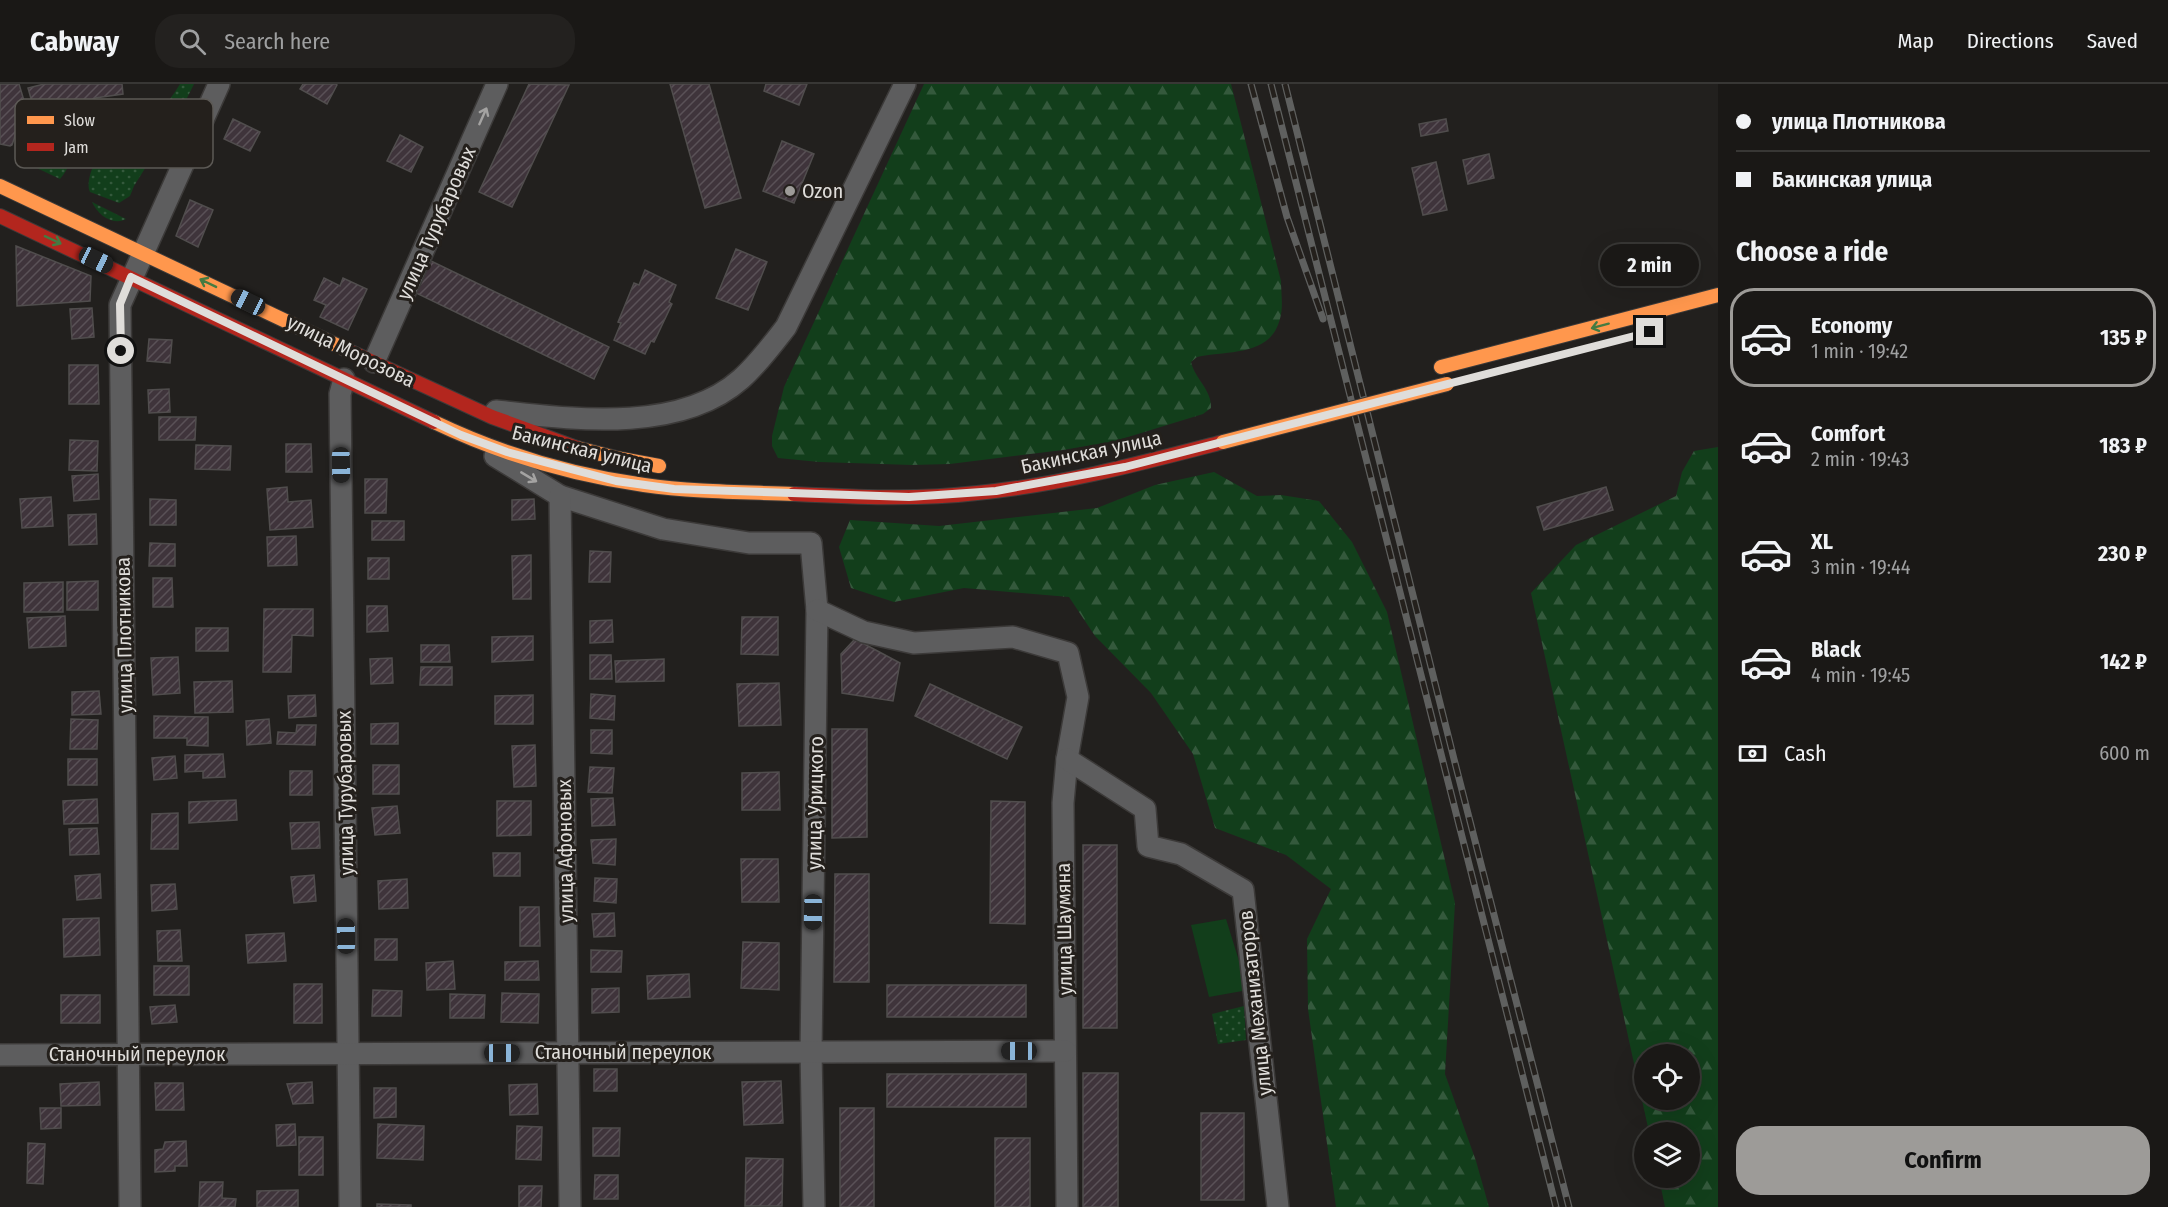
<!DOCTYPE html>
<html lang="en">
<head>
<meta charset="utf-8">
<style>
	body { margin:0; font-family:"Fira Sans Condensed",sans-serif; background:#23211f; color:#f1f3f6; height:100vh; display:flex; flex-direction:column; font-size:22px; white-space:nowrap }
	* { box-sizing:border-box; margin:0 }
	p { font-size:20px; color:#9fa0a1 }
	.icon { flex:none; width:33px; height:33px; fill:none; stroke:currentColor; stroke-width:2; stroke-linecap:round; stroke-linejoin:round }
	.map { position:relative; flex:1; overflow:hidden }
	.sheet { display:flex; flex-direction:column; background:#1a1816; width:450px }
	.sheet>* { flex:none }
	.hud { display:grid; align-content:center; height:132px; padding:0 18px; background:#1a1816 }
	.controls { position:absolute; left:1634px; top:960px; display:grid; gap:12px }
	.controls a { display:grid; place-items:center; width:66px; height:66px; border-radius:50%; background:#1a1816; box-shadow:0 6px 24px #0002,0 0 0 2px #383735; font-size:30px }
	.end { position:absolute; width:27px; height:27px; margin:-14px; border:8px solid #dfddda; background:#111; box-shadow:0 0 0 3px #111 }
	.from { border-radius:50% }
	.bubble { position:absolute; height:42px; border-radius:21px; background:#1a1816; box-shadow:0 6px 24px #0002,0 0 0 2px #383735; font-size:20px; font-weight:700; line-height:42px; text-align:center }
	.car { position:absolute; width:18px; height:36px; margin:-18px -9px; border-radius:8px; box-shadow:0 0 4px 2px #0007; background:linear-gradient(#222 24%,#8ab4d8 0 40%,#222 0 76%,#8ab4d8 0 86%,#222 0) }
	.hud b { display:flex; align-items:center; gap:21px; height:57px; font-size:22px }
	.hud b+b { border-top:2px solid #383735 }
	.hud i { width:15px; height:15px; background:#f1f3f6 }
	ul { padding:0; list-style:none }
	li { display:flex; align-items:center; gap:18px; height:99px; margin:0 12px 9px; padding:0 6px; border:3px solid transparent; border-radius:24px }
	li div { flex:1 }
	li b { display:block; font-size:22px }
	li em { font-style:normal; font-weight:700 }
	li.current { border-color:#9d9b98 }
	li>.icon { width:54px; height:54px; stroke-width:1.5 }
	h2 { padding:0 18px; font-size:27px; line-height:72px }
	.pay { display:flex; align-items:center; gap:15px; height:66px; padding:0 18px; font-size:22px }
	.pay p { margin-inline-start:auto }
	.button { display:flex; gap:12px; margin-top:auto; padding:12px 18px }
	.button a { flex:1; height:69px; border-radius:24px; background:#9d9b98; color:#111; font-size:24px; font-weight:700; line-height:69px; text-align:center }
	header { display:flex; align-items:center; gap:36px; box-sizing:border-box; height:84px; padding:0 30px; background:#1a1816; border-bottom:2px solid #383735 }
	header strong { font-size:28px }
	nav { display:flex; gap:33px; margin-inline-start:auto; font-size:21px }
	.search { width:420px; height:54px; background:#23211f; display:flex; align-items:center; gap:15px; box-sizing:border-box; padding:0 21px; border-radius:24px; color:#9fa0a1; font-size:22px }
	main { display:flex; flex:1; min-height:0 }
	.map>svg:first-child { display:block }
</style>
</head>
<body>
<header>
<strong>Cabway</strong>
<div class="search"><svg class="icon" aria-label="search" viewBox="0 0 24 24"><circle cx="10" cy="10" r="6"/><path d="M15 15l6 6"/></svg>Search here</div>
<nav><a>Map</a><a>Directions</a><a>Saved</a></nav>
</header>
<main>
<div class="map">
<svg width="1718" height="1123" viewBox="0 0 1718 1123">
	<defs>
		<pattern id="grass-dots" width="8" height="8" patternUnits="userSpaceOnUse" patternTransform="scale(1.5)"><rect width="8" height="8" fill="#123e1b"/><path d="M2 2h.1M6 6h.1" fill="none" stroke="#34593c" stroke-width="1.8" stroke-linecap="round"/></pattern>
		<pattern id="forest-firs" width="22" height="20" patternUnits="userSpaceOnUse" patternTransform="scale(1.5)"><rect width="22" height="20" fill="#123e1b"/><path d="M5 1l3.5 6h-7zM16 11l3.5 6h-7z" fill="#34593c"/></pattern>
		<pattern id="building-hatch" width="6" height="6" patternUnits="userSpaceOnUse" patternTransform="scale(1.5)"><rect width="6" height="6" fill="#3f343b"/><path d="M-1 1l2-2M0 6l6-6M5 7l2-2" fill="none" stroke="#5a5157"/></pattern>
	</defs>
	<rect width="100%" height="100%" fill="#22201e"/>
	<g fill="url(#grass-dots)">
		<path d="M180,0H194L179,30L134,102L130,112L119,119L90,108C84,96 99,65 110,58C115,55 122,55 128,52C150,39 167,22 180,0Z"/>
		<path d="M28,35C45,34 71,60 69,78C68,85 64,90 60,95L24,78C12,63 19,49 28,35Z"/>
		<path d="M92,118L126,135C112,142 98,131 92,118Z"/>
		<polygon points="1244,922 1246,956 1218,960 1212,930"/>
	</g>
	<g fill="url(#forest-firs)" fill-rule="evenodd">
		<path d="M924,0H1231L1281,197C1281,207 1283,220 1281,230C1274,273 1230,266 1197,273L1191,278C1195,295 1212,306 1211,324L1203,330L1115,357L1063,366L950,380L912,381L819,378L778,374L772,362V352L784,303Z"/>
		<path d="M1718,363V1123H1665L1659,1094H1689V1048H1649L1531,509L1576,461L1676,412L1682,388L1694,367ZM1689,970V1016H1644V970Z"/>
		<polygon points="1214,388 1257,412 1281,411 1319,417 1352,458 1387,528 1455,819 1445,990 1476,1077 1489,1123 1336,1123 1308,925 1307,855 1331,805 1286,771 1215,744 1193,670 1151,609 1095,552 1069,513 964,504 894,518 851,504 839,463 850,436 939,442 1097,424 1155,401"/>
	</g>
	<polygon fill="#123e1b" points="1226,835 1248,906 1209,913 1191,841"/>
	<g fill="url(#building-hatch)" stroke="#504d4d" stroke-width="1.5">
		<polygon points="0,0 19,0 28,30 22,31 12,61 10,62 0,60"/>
		<polygon points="44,0 122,0 123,10 95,14 92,19 74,20 69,28 35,29 28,4"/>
		<polygon points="303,0 336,0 337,1 327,20 300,5"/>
		<polygon points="529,0 569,1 512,123 479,108"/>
		<polygon points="670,0 709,0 741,114 705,124"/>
		<polygon points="766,0 807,0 799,21 764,7"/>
		<polygon points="233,35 260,48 250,67 224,55"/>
		<polygon points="1446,35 1448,47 1421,52 1419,40"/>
		<polygon points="400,51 423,63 411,88 387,77"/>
		<polygon points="782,57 814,70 794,119 763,107"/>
		<polygon points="1489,70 1494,94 1468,100 1463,76"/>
		<polygon points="1436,78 1447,126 1423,131 1412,84"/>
		<polygon points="190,116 213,126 198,163 176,152"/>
		<polygon points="16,162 91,192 90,217 17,222"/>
		<polygon points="736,165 767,178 748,226 716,214"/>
		<polygon points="431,177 609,263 594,295 416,209"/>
		<polygon points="645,186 676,201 669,218 672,220 654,258 651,257 645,270 614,256 621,239 618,238 634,199 639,201"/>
		<polygon points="324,194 340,202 343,194 367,205 348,246 320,233 326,221 314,216"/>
		<polygon points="92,224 94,253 72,255 70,225"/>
		<polygon points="149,255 172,256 170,279 147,277"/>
		<polygon points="69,281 98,281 99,320 69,320"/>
		<polygon points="169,305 170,328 149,329 148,306"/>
		<polygon points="159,333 196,333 195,356 159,356"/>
		<polygon points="70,356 98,357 97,387 69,386"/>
		<polygon points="286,360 311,360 312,388 286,388"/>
		<polygon points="196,361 231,362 230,386 195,385"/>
		<polygon points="98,390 99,415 74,417 72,392"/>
		<polygon points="365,395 387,395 386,429 365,429"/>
		<polygon points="287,403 288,418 311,416 313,443 270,446 267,405"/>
		<polygon points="1606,403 1613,426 1544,446 1537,423"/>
		<polygon points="51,413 53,442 22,444 20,415"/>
		<polygon points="150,415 176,416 176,441 150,441"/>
		<polygon points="534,415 535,435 512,436 512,416"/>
		<polygon points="96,430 97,460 69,461 68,431"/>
		<rect x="372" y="437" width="32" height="19"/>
		<polygon points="296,452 297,481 268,482 267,453"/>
		<polygon points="150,459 175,460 175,482 149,482"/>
		<polygon points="590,467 611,468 610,498 589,498"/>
		<polygon points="531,471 531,515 513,515 512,472"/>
		<rect x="368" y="474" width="21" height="21"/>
		<polygon points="153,494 172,494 173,523 153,523"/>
		<polygon points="98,497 98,526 67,526 67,498"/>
		<polygon points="63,498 63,528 24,528 24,499"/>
		<polygon points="367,522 387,522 388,547 367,548"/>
		<polygon points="264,525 313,525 313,552 292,551 291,588 263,588"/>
		<polygon points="65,532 66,562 29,564 27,534"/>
		<polygon points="742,533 778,533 778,571 741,570"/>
		<polygon points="612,536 613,558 590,559 590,537"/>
		<rect x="196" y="544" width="32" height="23"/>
		<polygon points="533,552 533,576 492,578 492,553"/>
		<polygon points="855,555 900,579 893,617 842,609 841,570"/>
		<polygon points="421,561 449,561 450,578 421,578"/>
		<polygon points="590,571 611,571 612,595 590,595"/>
		<polygon points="178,573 180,609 153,611 151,574"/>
		<polygon points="392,574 393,599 371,600 370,575"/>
		<polygon points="664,575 664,597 616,598 615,577"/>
		<polygon points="421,583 452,583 452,601 420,601"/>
		<polygon points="232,597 233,628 195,629 194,598"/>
		<polygon points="779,599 781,641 739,642 737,600"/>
		<polygon points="930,600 1022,643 1007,675 915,632"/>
		<polygon points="99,607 101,630 72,631 72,608"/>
		<polygon points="591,610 615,612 614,636 590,634"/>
		<polygon points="315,611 316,632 289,634 288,612"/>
		<polygon points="533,611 533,640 495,640 495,612"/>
		<polygon points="154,632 208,633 208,662 187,661 187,654 154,654"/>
		<polygon points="71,635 98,636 97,665 70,665"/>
		<polygon points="269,635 271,659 247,661 246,637"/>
		<polygon points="398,639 398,660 371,660 371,640"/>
		<polygon points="297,641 316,641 315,661 277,660 278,648 296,649"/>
		<polygon points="832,645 867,645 867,753 832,754"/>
		<polygon points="591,646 612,646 612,670 591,669"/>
		<polygon points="535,661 536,702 514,703 512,662"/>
		<polygon points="223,670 225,693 203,694 203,687 185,688 185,671"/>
		<polygon points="175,672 177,694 154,696 152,674"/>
		<rect x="68" y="675" width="29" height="26"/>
		<rect x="373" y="681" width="26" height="29"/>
		<polygon points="590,683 614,684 612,709 588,708"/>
		<rect x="290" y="687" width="22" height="24"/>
		<polygon points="779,688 780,726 742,726 742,689"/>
		<polygon points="613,714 615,741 592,742 591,715"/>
		<polygon points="97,715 98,739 64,740 63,717"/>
		<polygon points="236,716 237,736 189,739 189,718"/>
		<polygon points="497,717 531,717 531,751 497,752"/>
		<polygon points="991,717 1025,718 1025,840 990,839"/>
		<polygon points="397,722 400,749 375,751 372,724"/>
		<polygon points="178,729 178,765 151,765 152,730"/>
		<polygon points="319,738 320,764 292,765 290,739"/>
		<polygon points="97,744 99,770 70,771 69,745"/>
		<polygon points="616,755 615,781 593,779 591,756"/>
		<rect x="1083" y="761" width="34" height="183"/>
		<polygon points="493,769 520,769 520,792 494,792"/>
		<polygon points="741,775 778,775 779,818 742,818"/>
		<polygon points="100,790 101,814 77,816 75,792"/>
		<polygon points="835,790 869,790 869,898 834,898"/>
		<polygon points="314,791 316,817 294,819 291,793"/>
		<polygon points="595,794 617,795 616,819 594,817"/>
		<polygon points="407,795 408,824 379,825 378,797"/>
		<polygon points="175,800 177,825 152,827 151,801"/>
		<polygon points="520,823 539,823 540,862 520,862"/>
		<polygon points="614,829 615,852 594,853 592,830"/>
		<polygon points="99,834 100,871 64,873 63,835"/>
		<polygon points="180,846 182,877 158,877 157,847"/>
		<polygon points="284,849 286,877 248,879 246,851"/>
		<rect x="375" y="855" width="22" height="21"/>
		<polygon points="743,858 779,859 779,906 741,904"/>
		<polygon points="591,866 622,867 621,888 591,888"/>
		<polygon points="453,877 455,905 427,906 426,879"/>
		<polygon points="538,877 539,896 505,896 505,878"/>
		<rect x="154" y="882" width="35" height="29"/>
		<polygon points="689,890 690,913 648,915 647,892"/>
		<rect x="294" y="900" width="28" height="39"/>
		<rect x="887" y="901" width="139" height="32"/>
		<polygon points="619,904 619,928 592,929 592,905"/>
		<polygon points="373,906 402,907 401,932 372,932"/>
		<polygon points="502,909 539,910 538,939 501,938"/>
		<polygon points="450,910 485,911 484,934 450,934"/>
		<rect x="61" y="911" width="39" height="28"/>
		<polygon points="175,921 177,938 152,940 150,923"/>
		<rect x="594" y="985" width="23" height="22"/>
		<rect x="1083" y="989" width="35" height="134"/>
		<rect x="887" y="990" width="139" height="33"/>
		<polygon points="781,997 783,1039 744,1041 742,998"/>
		<polygon points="99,998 100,1021 61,1022 60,1000"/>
		<polygon points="312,998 313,1019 293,1020 287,1000"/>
		<polygon points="155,999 183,999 184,1026 156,1026"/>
		<polygon points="537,1000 538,1030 510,1031 509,1001"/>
		<polygon points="374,1004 396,1004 396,1033 374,1034"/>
		<polygon points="40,1024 61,1024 61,1044 41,1045"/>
		<rect x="840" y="1024" width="34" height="99"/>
		<rect x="1201" y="1029" width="43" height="87"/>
		<polygon points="295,1040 296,1061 277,1062 276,1041"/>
		<polygon points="378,1040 424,1042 423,1076 377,1074"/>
		<polygon points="517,1042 542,1043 541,1076 516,1075"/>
		<polygon points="593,1044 620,1044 619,1072 593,1072"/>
		<rect x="299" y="1053" width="24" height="38"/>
		<rect x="995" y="1054" width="35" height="69"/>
		<polygon points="186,1057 187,1082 175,1082 175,1087 155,1088 155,1066 163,1065 165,1058"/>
		<polygon points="28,1059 45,1060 43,1100 27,1099"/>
		<polygon points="746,1074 783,1075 782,1122 745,1122"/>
		<polygon points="595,1091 618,1091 618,1115 594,1115"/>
		<polygon points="200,1098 223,1098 222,1114 236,1115 235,1123 199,1123"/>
		<polygon points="519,1102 542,1102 541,1123 519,1123"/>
		<polygon points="298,1106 298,1123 257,1123 257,1107"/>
		<polygon points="377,1120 411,1121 411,1123 377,1123"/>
	</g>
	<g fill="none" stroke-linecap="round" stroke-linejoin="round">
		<g stroke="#3c3a39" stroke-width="24">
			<g id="street">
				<polyline points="374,278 497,0"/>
				<polyline points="344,295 340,310 350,1123"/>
				<path d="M496,327C571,335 679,350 741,295C758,280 772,261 786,243L905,0"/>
				<polyline points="495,372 560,412 663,445 749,459 811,459 817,526 811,968 814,1123"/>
				<polyline points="560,412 570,1123"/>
				<polyline points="817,526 864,548 914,559 1013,553 1068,569 1078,613 1067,675 1063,719 1067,1123"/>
				<polyline points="1067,675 1145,725 1148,762 1181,770 1243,806 1278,1123"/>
				<polyline points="0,971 1065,967"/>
				<polyline points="130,1123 120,221 219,0"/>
			</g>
		</g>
		<g stroke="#3c3a39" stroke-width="16">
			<g id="slow">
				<polyline points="0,102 349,267"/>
				<polyline points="1441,283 1718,211"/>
				<path d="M434,338C499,369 572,391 644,401C693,408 744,408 794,410"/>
				<polyline points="577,364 616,374 659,382"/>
			</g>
		</g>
		<g stroke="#3c3a39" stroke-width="16">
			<g id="jam">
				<polyline points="0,132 434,338"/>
				<polyline points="349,267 492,333 577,364"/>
				<path d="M794,410C855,413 916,416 977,409C1060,401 1142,379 1223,358"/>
			</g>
		</g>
		<use href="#street" stroke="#5d5d5e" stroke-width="21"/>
		<use href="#slow" stroke="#ff974d" stroke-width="14"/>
		<use href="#jam" stroke="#b3261e" stroke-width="14"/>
		<g stroke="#5f605f" stroke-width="7">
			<g id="rail">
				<polyline points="1251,0 1287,133 1323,235"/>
				<polyline points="1271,0 1556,1123"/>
				<polyline points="1285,0 1454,675 1569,1123"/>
			</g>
		</g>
		<use href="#rail" stroke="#24201c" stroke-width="4.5" stroke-dasharray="14" stroke-linecap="butt"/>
		<g stroke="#3c3a39" stroke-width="16" stroke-linecap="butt">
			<polyline id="slow-bridge" points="1223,358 1447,300"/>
		</g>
		<use href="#slow-bridge" stroke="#ff974d" stroke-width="14"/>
	</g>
	<defs><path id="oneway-shaft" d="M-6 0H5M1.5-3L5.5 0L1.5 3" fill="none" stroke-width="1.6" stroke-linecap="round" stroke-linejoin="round" transform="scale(1.5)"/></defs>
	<g stroke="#a4a3a2">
		<use href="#oneway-shaft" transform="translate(483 32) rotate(-66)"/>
		<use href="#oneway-shaft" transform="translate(529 393) rotate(31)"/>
	</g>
	<g stroke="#447b42">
		<use href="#oneway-shaft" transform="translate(53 156) rotate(25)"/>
		<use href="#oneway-shaft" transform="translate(208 199) rotate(-154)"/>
		<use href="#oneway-shaft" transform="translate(1600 242) rotate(165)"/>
	</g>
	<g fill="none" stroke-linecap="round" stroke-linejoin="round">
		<polyline stroke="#dfddda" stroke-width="8" points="121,267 120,220 131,193 461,351 507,368 597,392 616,397 674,405 909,413 996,407 1125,383 1650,248"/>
	</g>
	<circle fill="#9d9b98" stroke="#24201c" stroke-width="2" cx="790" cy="107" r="6"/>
	<g text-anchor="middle" stroke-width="6" stroke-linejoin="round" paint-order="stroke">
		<g font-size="20" fill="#dfddda" stroke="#24201c" text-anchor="start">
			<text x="802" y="114">Ozon</text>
		</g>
		<g font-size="20" fill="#dfddda" stroke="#24201c">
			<text transform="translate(436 139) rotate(-66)" y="7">улица Турубаровых</text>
			<text transform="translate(351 267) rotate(26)" y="7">улица Морозова</text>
			<text transform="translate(582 365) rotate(14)" y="7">Бакинская улица</text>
			<text transform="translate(1091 368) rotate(-12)" y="7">Бакинская улица</text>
			<text transform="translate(124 551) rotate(-91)" y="7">улица Плотникова</text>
			<text transform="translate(345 709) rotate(-91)" y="7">улица Турубаровых</text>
			<text transform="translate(815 719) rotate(-89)" y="7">улица Урицкого</text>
			<text transform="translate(565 767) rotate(-91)" y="7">улица Афоновых</text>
			<text transform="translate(1064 845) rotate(-91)" y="7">улица Шаумяна</text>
			<text transform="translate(1255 919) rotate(-96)" y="7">улица Механизаторов</text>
			<text x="623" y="975">Станочный переулок</text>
			<text x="137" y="977">Станочный переулок</text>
		</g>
	</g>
	<rect x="15" y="15" width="198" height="69" rx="9" fill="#24201c" stroke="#5c5955" stroke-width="1.5"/>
	<rect x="27" y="32" width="27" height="8" fill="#ff974d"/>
	<rect x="27" y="59" width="27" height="8" fill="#b3261e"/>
	<g font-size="16" fill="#dfddda">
		<text x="64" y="42">Slow</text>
		<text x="64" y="69">Jam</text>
	</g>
</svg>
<div class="controls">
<a><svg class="icon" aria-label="locate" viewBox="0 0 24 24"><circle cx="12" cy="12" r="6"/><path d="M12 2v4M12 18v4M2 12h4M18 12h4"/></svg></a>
<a><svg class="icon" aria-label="layers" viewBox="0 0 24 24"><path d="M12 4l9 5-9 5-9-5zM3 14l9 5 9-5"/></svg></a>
</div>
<i class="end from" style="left:121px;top:267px"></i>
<i class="end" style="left:1650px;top:248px"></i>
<div class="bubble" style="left:1600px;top:160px;width:99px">2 min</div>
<i class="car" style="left:96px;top:176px;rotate:115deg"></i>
<i class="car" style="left:248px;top:218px;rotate:296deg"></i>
<i class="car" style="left:341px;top:381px;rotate:179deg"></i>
<i class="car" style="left:813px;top:828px;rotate:181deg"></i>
<i class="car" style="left:346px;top:852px;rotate:359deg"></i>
<i class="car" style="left:1019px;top:967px;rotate:270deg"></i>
<i class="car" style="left:502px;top:969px;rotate:90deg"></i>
</div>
<section class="sheet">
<div class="hud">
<b><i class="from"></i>улица Плотникова</b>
<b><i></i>Бакинская улица</b>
</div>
<h2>Choose a ride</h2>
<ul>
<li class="current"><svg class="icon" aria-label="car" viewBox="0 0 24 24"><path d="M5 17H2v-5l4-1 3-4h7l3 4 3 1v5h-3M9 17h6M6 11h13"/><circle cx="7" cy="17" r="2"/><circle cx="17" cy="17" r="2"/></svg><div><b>Economy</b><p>1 min · 19:42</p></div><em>135 ₽</em></li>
<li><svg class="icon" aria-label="car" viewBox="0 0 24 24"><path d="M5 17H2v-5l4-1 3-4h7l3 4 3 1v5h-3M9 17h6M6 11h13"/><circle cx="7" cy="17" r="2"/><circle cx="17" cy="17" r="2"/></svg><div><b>Comfort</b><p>2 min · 19:43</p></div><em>183 ₽</em></li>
<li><svg class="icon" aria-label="car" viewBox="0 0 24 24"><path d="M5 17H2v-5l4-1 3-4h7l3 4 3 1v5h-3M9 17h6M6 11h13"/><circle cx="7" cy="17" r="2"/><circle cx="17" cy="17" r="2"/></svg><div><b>XL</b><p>3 min · 19:44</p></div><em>230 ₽</em></li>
<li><svg class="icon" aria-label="car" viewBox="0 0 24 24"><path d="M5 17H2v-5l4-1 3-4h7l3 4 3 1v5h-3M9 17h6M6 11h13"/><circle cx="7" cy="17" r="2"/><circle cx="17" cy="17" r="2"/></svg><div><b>Black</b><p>4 min · 19:45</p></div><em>142 ₽</em></li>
</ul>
<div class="pay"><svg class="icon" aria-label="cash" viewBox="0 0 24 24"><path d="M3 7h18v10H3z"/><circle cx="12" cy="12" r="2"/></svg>Cash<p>600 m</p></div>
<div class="button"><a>Confirm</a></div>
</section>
</main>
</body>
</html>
